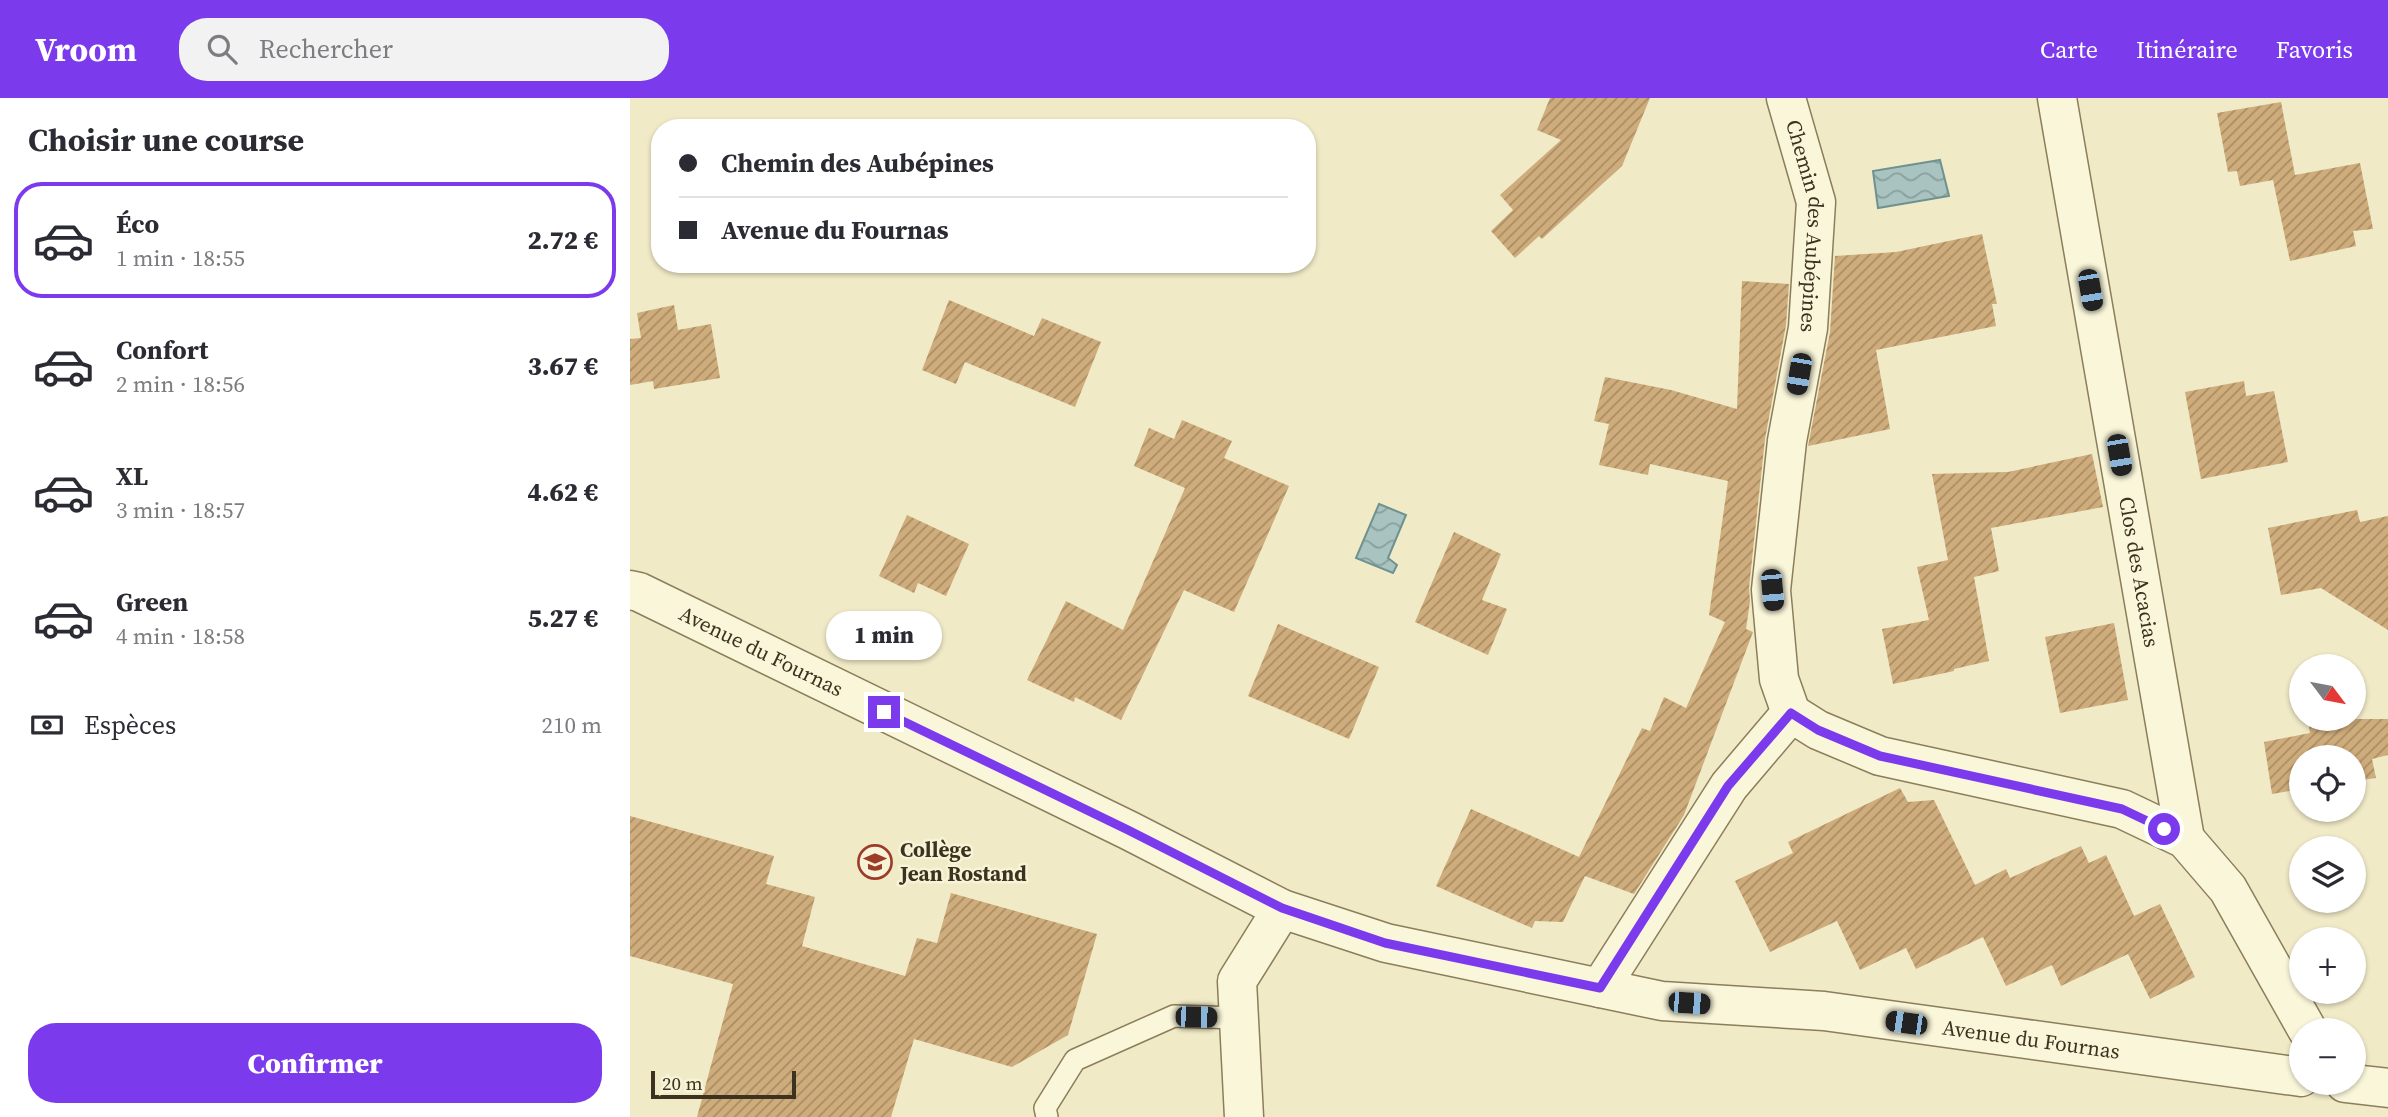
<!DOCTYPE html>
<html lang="fr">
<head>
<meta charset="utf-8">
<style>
	body { margin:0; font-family:"Source Serif 4",serif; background:#f2f2f3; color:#2b2b33; height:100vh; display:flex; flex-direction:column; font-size:26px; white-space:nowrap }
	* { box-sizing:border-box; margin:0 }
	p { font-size:23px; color:#7c7c81 }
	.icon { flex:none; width:38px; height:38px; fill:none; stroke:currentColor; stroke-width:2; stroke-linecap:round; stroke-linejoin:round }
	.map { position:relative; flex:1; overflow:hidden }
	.sheet { display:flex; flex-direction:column; background:#fff; width:630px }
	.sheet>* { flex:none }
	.banner { position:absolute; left:21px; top:21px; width:665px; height:154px; border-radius:28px; box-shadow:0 2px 5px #0004; display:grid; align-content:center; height:154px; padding:0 28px; background:#fff }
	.needle { width:46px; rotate:122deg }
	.controls { position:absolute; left:1659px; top:556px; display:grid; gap:14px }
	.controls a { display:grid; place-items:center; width:77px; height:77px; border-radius:50%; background:#fff; box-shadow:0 2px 5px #0004; font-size:35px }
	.scale { position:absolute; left:21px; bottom:18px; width:145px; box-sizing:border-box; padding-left:7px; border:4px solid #3c321f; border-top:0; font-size:19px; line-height:24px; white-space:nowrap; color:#3c321f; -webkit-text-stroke:5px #f7f3d6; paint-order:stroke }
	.end { position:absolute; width:32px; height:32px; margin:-16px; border:9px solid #7c3aed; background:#fff; box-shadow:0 0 0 4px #fff }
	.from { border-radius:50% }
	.bubble { position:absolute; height:49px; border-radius:24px; background:#fff; box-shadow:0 2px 5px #0004; font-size:23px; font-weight:800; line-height:49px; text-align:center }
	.car { position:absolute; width:21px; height:42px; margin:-21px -10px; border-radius:9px; box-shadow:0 0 5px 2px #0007; background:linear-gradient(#222 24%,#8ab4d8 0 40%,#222 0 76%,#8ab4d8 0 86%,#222 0) }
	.banner b { display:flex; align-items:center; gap:24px; height:66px; font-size:26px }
	.banner b+b { border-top:2px solid #e1e1e2 }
	.banner i { width:18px; height:18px; background:#2b2b33 }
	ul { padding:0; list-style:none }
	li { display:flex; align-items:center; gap:21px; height:116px; margin:0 14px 10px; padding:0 14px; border:4px solid transparent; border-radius:28px }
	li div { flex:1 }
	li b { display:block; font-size:26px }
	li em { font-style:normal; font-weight:800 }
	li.active { border-color:#7c3aed }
	li>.icon { width:63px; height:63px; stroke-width:1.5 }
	h2 { padding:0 28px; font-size:32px; line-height:84px }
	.pay { display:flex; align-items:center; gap:18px; height:77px; padding:0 28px; font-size:26px }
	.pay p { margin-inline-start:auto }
	.button { display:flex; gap:14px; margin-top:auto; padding:14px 28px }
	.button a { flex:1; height:80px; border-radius:28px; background:#7c3aed; color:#fff; font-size:28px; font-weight:800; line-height:80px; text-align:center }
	header { display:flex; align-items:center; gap:42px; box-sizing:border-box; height:98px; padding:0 35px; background:#7c3aed; color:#fff }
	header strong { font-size:33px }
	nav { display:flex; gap:38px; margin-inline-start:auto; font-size:24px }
	.search { width:490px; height:63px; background:#f2f2f3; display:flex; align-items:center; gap:18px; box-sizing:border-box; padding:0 24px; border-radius:28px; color:#7c7c81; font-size:26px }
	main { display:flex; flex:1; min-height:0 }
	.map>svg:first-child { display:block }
</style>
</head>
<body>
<header>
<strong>Vroom</strong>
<div class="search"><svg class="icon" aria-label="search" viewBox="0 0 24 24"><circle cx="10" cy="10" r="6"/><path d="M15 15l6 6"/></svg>Rechercher</div>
<nav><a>Carte</a><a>Itinéraire</a><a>Favoris</a></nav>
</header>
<main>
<section class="sheet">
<h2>Choisir une course</h2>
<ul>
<li class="active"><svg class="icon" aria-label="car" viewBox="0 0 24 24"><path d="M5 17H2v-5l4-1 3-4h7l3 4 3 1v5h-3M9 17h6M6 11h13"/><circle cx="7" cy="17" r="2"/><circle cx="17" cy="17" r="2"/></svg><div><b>Éco</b><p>1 min · 18:55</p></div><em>2.72 €</em></li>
<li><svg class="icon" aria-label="car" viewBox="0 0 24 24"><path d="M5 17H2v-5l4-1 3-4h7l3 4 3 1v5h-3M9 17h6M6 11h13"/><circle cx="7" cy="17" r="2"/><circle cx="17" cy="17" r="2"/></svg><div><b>Confort</b><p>2 min · 18:56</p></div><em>3.67 €</em></li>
<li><svg class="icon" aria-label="car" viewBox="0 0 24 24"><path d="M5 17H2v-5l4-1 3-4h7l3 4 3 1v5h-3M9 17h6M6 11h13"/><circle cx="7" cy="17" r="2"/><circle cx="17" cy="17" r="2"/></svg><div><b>XL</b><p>3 min · 18:57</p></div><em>4.62 €</em></li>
<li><svg class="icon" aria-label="car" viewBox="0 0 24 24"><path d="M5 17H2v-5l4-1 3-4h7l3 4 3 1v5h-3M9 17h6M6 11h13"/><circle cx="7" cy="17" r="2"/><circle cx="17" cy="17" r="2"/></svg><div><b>Green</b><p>4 min · 18:58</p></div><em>5.27 €</em></li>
</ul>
<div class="pay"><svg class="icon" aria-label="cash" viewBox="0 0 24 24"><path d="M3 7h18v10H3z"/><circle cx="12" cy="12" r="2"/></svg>Espèces<p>210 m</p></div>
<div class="button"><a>Confirmer</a></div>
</section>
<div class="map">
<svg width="1758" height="1019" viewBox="0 0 1758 1019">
	<defs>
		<pattern id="water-waves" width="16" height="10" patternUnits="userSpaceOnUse" patternTransform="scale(1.75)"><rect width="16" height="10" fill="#a8c3c0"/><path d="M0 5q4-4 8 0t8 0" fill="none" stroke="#8a9f9b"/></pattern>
		<pattern id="building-hatch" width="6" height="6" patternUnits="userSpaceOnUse" patternTransform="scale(1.75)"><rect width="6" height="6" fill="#cfac7b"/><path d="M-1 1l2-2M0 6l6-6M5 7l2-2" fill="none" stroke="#a98d64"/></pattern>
	</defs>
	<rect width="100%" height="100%" fill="#f0eac7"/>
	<g fill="url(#water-waves)" stroke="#6e928f" stroke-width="2">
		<polygon points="1310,62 1319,98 1248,110 1243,73"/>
		<polygon points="749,406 776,417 758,460 767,467 763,475 726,460"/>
	</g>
	<g fill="url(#building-hatch)">
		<polygon points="920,0 1020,0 992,68 912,141 909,138 885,160 861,133 883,112 870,97 931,42 907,32"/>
		<polygon points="1651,4 1665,77 1730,65 1743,131 1723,133 1726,148 1660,163 1643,82 1610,88 1607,73 1598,74 1587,15"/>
		<polygon points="1352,136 1367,206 1362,206 1366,228 1246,252 1260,331 1178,348 1200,234 1205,158 1266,154"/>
		<polygon points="1112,183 1159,186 1156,227 1135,341 1119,490 1120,503 1116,531 1123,534 1054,717 1004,796 955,778 933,824 905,823 902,830 806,788 841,711 949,759 1012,630 1020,633 1034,599 1056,610 1095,524 1079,517 1098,383 1020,366 1018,377 969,367 979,326 964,323 975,279 1041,292 1107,311"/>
		<polygon points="319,202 404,238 412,220 471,244 445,309 335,264 326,286 292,272"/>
		<polygon points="44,207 48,232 81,226 90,280 24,291 23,283 0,287 0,241 11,240 7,215"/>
		<polygon points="1614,283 1616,298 1644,293 1658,364 1571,381 1555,294"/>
		<polygon points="552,322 602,343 594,360 659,388 604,514 554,492 491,622 445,599 444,604 397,582 436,503 493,532 555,390 504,368 519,330 544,341"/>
		<polygon points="1462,356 1473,409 1361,430 1369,473 1344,479 1359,563 1324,571 1324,573 1263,586 1252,531 1299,522 1287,469 1318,462 1302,376 1378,374"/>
		<polygon points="1727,412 1730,424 1758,418 1758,532 1691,490 1651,497 1638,430"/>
		<polygon points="277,417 339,446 316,498 288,485 284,495 249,478"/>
		<polygon points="824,434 871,456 852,502 877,511 858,557 785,524"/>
		<polygon points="1484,525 1498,602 1430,615 1415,539"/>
		<polygon points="648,526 749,569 719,641 618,598"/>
		<polygon points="1678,621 1758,621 1758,657 1742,661 1746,680 1724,683 1724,660 1671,660 1671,691 1642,696 1634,644 1680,635"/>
		<polygon points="1270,690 1278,704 1304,702 1345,787 1376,771 1380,780 1451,748 1459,765 1476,757 1504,818 1530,806 1565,879 1520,901 1498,856 1431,888 1422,867 1376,888 1353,839 1286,871 1276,850 1230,872 1207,823 1140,854 1105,783 1163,755 1158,744"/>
		<polygon points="0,718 144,758 136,786 185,799 172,848 275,878 287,840 307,845 321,795 467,836 438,937 382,969 284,941 261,1019 67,1019 103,886 0,858"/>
	</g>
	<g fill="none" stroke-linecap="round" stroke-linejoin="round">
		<g stroke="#8c7d5b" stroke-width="24">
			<polyline id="service" points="417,1019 415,1010 445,962 544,918 609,920"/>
		</g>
		<g stroke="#8c7d5b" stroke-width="41">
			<g id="minor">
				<path id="s1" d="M1156,0L1186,104L1178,230L1157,343L1141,492L1149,581L1161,615L1188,632L1250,658L1492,711L1555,741L1598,791L1678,933"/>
				<path id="s2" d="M1427,0L1555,741"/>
				<path id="s3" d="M0,492L9,494L498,732L652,811L756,845L1032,903L1194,913L1671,979"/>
				<polyline points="970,890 1099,688 1161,615"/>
				<polyline points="1715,985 1758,990"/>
				<polyline points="614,1019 607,883 652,811"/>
			</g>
		</g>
		<use href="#service" stroke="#faf6da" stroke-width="21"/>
		<use href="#minor" stroke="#faf6da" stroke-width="38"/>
	</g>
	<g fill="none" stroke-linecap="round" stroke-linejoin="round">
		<polyline stroke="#7c3aed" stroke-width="9" points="254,614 498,732 652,810 755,845 970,890 1098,688 1161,615 1188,632 1250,658 1492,711 1534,731"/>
	</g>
	<defs>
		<g id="school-ring" transform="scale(1.75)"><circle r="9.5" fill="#f7f3d6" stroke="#9d3b29" stroke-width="1.5"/><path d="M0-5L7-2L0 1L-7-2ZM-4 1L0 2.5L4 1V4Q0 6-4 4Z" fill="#9d3b29"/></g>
	</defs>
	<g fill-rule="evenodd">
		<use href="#school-ring" x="245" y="764"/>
	</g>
	<g text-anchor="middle" stroke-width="5" stroke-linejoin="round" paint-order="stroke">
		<g font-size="21" fill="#3c321f" stroke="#f7f3d6">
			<text dy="7" stroke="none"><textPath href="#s1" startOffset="131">Chemin des Aubépines</textPath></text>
			<text dy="7" stroke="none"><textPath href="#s2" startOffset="481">Clos des Acacias</textPath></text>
			<text dy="7" stroke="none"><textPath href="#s3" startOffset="145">Avenue du Fournas</textPath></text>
			<text dy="7" stroke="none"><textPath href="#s3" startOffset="1489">Avenue du Fournas</textPath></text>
		</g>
		<g font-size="21" font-weight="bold" fill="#3c321f" stroke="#f7f3d6" text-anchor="start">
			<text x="270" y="759">Collège<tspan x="270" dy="24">Jean Rostand</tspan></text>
		</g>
	</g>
</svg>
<div class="controls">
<a><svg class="needle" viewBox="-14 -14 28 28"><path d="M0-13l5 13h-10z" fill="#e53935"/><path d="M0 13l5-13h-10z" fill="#7c7c81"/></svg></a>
<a><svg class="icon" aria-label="locate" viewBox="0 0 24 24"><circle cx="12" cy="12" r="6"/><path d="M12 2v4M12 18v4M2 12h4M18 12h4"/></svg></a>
<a><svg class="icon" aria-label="layers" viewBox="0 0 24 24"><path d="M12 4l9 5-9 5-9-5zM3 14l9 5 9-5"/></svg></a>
<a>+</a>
<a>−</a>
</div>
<div class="scale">20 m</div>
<i class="end from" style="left:1534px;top:731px"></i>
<i class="end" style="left:254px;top:614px"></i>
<div class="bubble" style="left:196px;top:513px;width:116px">1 min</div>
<i class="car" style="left:1460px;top:192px;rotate:170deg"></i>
<i class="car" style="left:1169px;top:276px;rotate:190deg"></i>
<i class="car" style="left:1489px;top:357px;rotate:170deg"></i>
<i class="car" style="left:1142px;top:492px;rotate:175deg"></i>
<i class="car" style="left:1059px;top:905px;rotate:94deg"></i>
<i class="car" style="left:566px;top:919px;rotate:91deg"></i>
<i class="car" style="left:1276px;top:925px;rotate:278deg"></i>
<div class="banner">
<b><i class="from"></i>Chemin des Aubépines</b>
<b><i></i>Avenue du Fournas</b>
</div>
</div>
</main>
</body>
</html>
